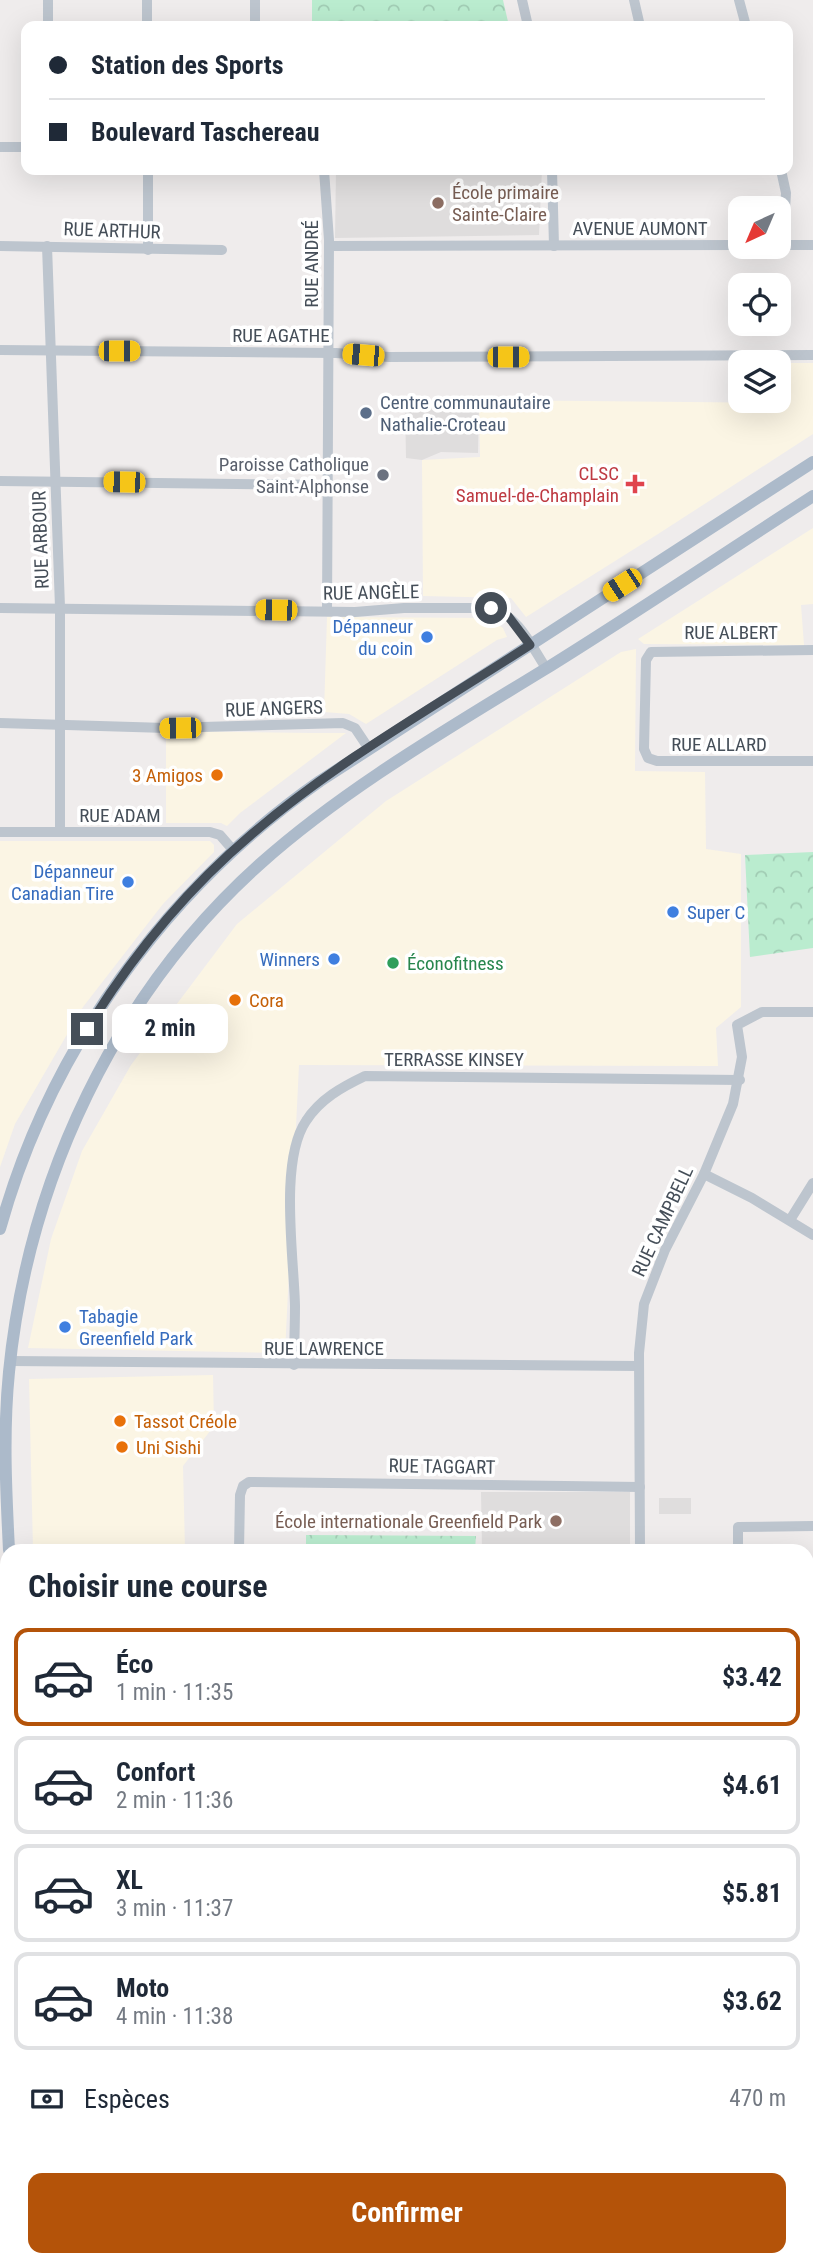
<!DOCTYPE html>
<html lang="fr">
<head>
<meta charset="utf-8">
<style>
	body { margin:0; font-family:"Roboto Condensed",sans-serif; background:#f6f6f7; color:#1f2937; height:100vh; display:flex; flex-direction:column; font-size:26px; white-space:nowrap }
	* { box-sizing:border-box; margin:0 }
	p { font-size:23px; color:#747a83 }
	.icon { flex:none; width:38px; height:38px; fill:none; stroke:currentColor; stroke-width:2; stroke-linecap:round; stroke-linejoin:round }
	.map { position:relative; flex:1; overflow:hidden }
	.sheet { position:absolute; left:0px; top:1544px; width:814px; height:723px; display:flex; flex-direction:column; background:#fff; border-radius:21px 21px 0 0; box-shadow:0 7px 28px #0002 }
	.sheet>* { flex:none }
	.banner { position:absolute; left:21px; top:21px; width:772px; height:154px; border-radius:14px; box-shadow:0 7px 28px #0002; display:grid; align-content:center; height:154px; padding:0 28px; background:#fff }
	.needle { width:46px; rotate:224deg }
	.fabs { position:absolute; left:728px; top:196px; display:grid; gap:14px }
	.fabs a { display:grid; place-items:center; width:63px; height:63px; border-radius:14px; background:#fff; box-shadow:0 7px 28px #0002; font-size:35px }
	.end { position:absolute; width:32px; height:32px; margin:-16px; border:9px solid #454e58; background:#fff; box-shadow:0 0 0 4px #fff }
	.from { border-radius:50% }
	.bubble { position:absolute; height:49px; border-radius:14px; background:#fff; box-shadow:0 7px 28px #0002; font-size:23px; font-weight:700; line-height:49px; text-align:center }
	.car { position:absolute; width:21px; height:42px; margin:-21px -10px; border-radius:9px; box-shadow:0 0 5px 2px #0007; background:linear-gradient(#f5c518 24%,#345 0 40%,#f5c518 0 76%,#345 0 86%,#f5c518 0) }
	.banner b { display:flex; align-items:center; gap:24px; height:66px; font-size:26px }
	.banner b+b { border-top:2px solid #e0e1e3 }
	.banner i { width:18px; height:18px; background:#1f2937 }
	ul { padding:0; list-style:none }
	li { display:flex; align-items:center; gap:21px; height:98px; margin:0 14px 10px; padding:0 14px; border:4px solid #e0e1e3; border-radius:14px }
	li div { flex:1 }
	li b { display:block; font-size:26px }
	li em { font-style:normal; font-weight:700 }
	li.current { border-color:#b45309 }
	li>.icon { width:63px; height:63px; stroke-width:1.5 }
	h2 { padding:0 28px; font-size:32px; line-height:84px }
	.pay { display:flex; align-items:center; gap:18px; height:77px; padding:0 28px; font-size:26px }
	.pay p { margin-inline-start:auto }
	.button { display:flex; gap:14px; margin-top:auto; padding:14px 28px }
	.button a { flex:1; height:80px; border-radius:14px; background:#b45309; color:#fff; font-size:28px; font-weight:700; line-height:80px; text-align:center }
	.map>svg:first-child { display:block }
</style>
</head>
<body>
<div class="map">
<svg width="813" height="2266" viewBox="0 0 813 2266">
	<defs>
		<pattern id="park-crowns" width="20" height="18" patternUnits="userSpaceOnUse" patternTransform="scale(1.75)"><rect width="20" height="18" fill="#baeccf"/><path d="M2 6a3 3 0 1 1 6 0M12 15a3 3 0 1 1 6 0" fill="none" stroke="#a1ccb4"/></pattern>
	</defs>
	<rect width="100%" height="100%" fill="#efecec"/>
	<g fill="#fbf5e4">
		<polygon points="785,363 813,363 813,434 658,534 526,617 511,598 423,596 422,460 480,457 479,400 783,403"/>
		<polygon points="813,528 813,604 801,605 804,645 644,644 638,639"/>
		<polygon points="327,617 488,618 503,628 507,637 497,640 366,724 349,714 324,712"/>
		<polygon points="636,649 635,771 705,772 706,849 741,854 741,1007 716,1028 718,1066 299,1065 285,1353 28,1348 51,1239 82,1151 131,1065 237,924 386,801 621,652"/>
		<polygon points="166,731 311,733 346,733 240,813 227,826 221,823 166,823"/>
		<polygon points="0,841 210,841 214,845 214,852 163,904 83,1007 15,1124 0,1167"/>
		<polygon points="213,1375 214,1426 183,1466 185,1550 33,1550 29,1379"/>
		<polygon points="55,2259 187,2259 188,2266 55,2266"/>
	</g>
	<g fill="#dfdddd">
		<polygon points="336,170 542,170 539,235 335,238"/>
		<polygon points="479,400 478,453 441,452 422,460 406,458 405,402"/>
		<polygon points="481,1492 630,1492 630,1550 482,1550"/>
		<rect x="659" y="1498" width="32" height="16"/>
	</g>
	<polygon fill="#baeccf" points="0,1650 7,1719 7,2024 0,1885"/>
	<g fill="url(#park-crowns)">
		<polygon points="312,0 503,0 509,26 312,26"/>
		<polygon points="813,852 813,948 750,957 745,855"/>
		<polygon points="306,1535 476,1536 475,1550 306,1550"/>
	</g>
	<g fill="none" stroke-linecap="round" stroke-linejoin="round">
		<g stroke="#bdc5ce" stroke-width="10">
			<polyline points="48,0 48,26"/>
			<polyline points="147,0 147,26"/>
			<polyline points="522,0 528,26"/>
			<polyline points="634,0 640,26"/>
			<polyline points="739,0 746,26"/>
			<polyline points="255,26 255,0"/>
			<polyline points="0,147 26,147"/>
			<polyline points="148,170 148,250"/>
			<polyline points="324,170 329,240 327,611"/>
			<polyline points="552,170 554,246"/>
			<polyline points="781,170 786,193 783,245"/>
			<polyline points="779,245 813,245"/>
			<polyline points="0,246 222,250"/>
			<polyline points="47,246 60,607 60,832"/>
			<polyline points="329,246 740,245"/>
			<polyline points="0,350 336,353 389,357 813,355"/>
			<polyline points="0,481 327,485"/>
			<path d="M0,608L355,612L404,608H491C518,615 532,647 546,668"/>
			<polyline points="813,650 651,652 646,660 644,749 648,758 657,761 813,761"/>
			<polyline points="0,723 166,728 343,723 355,728 369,749"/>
			<polyline points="0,832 210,832 220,835 233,850"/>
			<polyline points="704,1174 752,1198 813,1235"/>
			<polyline points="790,1220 813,1183"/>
			<polyline points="10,1361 639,1366"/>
			<path d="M294,1365C294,1346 295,1326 295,1306C294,1258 279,1161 306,1121C320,1099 342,1087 365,1076L740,1080"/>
			<polyline points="239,1550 240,1495 243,1486 249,1482 640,1487"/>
			<polyline points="640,1550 639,1353 644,1304 665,1250 704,1174 733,1104 742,1057 737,1025 762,1012 813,1012"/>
			<polyline points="738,1550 738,1527 813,1526"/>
			<polyline points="807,1628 813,1627"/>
			<polyline points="807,1730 813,1730"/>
			<polyline points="807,1850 813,1849"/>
			<polyline points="807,2196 813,2196"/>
			<polyline points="518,2259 518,2266"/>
			<polyline points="690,2259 690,2266"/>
		</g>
		<g stroke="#acbaca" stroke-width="12">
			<path d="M0,1229C50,1048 167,888 320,781L813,462"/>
			<path d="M9,1550C6,1491 3,1432 9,1372C28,1180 115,994 260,864C344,789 446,730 542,671C634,614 723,554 813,496"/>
			<polyline points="0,2115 7,2266"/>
			<polyline points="36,2259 36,2266"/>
		</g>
	</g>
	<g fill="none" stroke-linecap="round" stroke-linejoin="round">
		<path stroke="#454e58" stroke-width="9" d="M87,1029C132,956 187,889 252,834C337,761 437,705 530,645L508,616L491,608"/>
	</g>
	<g fill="#8d6e63" stroke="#fff" stroke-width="2.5">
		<circle cx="438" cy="203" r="7"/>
		<circle cx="556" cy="1521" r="7"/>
	</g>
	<circle fill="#5c6f8a" stroke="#fff" stroke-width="2.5" cx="366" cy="413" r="7"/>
	<circle fill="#6b7280" stroke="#fff" stroke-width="2.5" cx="383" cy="475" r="7"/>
	<path fill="#e0444e" stroke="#fff" stroke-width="2.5" d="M631.5 473.5h7v7h7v7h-7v7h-7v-7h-7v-7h7z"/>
	<g fill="#3f7fe0" stroke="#fff" stroke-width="2.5">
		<circle cx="427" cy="637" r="7"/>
		<circle cx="128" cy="882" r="7"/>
		<circle cx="673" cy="912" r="7"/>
		<circle cx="334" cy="959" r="7"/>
		<circle cx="65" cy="1327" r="7"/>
	</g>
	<g fill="#e8710a" stroke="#fff" stroke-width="2.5">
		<circle cx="217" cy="775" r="7"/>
		<circle cx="235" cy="1000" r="7"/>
		<circle cx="120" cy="1421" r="7"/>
		<circle cx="122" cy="1447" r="7"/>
	</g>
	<circle fill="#2e9e5b" stroke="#fff" stroke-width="2.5" cx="393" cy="963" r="7"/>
	<g text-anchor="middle" stroke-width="7" stroke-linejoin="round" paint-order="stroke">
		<g font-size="19" fill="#785e54" stroke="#fff" text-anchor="start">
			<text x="452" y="199">École primaire<tspan x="452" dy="22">Sainte-Claire</tspan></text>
			<text x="542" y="1528" text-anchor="end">École internationale Greenfield Park</text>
		</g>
		<g font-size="19" fill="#454e58" stroke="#fff">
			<text x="640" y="235">AVENUE AUMONT</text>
			<text transform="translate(112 230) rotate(2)" y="7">RUE ARTHUR</text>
			<text transform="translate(311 264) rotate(-90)" y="7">RUE ANDRÉ</text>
			<text x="281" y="342">RUE AGATHE</text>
			<text transform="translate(40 540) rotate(-92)" y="7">RUE ARBOUR</text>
			<text transform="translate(371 592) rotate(-1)" y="7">RUE ANGÈLE</text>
			<text x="731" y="639">RUE ALBERT</text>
			<text transform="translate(274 708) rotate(-2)" y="7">RUE ANGERS</text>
			<text x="719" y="751">RUE ALLARD</text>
			<text x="120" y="822">RUE ADAM</text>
			<text x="454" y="1066">TERRASSE KINSEY</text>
			<text transform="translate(662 1221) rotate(-65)" y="7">RUE CAMPBELL</text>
			<text x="324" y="1355">RUE LAWRENCE</text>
			<text transform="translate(442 1466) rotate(1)" y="7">RUE TAGGART</text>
		</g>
		<g font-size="19" fill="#4e5e75" stroke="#fff" text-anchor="start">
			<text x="380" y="409">Centre communautaire<tspan x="380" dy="22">Nathalie-Croteau</tspan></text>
		</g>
		<g font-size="19" fill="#5b616d" stroke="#fff" text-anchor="end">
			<text x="369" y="471">Paroisse Catholique<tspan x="369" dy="22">Saint-Alphonse</tspan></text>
		</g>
		<g font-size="19" fill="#be3a42" stroke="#fff" text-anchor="end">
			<text x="619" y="480">CLSC<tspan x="619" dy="22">Samuel-de-Champlain</tspan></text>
		</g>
		<g font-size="19" fill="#366cbe" stroke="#fff" text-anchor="end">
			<text x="413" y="633">Dépanneur<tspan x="413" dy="22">du coin</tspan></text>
			<text x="114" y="878">Dépanneur<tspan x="114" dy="22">Canadian Tire</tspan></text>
			<text x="687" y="919" text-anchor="start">Super C</text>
			<text x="320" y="966">Winners</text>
			<text x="79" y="1323" text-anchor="start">Tabagie<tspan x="79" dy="22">Greenfield Park</tspan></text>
		</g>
		<g font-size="19" fill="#c56008" stroke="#fff" text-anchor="start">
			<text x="203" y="782" text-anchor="end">3 Amigos</text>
			<text x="249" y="1007">Cora</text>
			<text x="134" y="1428">Tassot Créole</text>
			<text x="136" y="1454">Uni Sishi</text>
		</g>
		<g font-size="19" fill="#27864d" stroke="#fff" text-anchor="start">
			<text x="407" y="970">Éconofitness</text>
		</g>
	</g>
</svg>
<div class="fabs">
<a><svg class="needle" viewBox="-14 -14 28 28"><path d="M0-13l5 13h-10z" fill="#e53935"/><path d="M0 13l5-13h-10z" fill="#747a83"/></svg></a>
<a><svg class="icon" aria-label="locate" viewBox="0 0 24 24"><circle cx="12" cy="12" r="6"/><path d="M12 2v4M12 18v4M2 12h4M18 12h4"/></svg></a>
<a><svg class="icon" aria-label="layers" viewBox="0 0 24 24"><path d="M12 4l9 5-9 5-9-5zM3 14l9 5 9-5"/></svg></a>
</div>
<i class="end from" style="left:491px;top:608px"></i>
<i class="end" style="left:87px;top:1029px"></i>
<div class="bubble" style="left:112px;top:1004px;width:116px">2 min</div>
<i class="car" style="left:119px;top:351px;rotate:90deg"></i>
<i class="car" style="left:363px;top:355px;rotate:275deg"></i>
<i class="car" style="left:508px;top:357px;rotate:90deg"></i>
<i class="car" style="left:124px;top:482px;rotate:271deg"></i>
<i class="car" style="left:622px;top:585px;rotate:237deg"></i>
<i class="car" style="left:276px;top:610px;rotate:271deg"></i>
<i class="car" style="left:180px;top:728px;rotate:269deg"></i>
<div class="banner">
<b><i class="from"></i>Station des Sports</b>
<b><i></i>Boulevard Taschereau</b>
</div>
<section class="sheet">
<h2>Choisir une course</h2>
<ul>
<li class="current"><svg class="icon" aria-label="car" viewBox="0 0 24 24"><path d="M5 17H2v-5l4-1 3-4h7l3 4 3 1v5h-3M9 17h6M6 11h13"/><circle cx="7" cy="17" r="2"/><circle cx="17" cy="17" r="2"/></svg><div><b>Éco</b><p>1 min · 11:35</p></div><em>$3.42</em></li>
<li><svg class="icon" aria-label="car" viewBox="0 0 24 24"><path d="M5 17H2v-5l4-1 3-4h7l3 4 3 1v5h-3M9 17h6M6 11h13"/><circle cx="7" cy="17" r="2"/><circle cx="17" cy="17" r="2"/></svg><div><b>Confort</b><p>2 min · 11:36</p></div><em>$4.61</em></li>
<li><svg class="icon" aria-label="car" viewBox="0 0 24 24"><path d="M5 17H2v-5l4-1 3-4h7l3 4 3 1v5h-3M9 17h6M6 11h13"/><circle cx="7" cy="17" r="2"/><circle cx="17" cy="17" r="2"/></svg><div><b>XL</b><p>3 min · 11:37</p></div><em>$5.81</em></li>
<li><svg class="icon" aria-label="car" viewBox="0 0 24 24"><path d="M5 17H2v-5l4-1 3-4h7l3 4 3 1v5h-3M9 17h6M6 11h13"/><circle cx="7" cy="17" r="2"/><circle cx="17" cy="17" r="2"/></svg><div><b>Moto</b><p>4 min · 11:38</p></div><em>$3.62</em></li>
</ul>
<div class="pay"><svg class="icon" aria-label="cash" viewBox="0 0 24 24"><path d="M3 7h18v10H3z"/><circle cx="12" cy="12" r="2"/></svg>Espèces<p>470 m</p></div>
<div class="button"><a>Confirmer</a></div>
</section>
</div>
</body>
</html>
